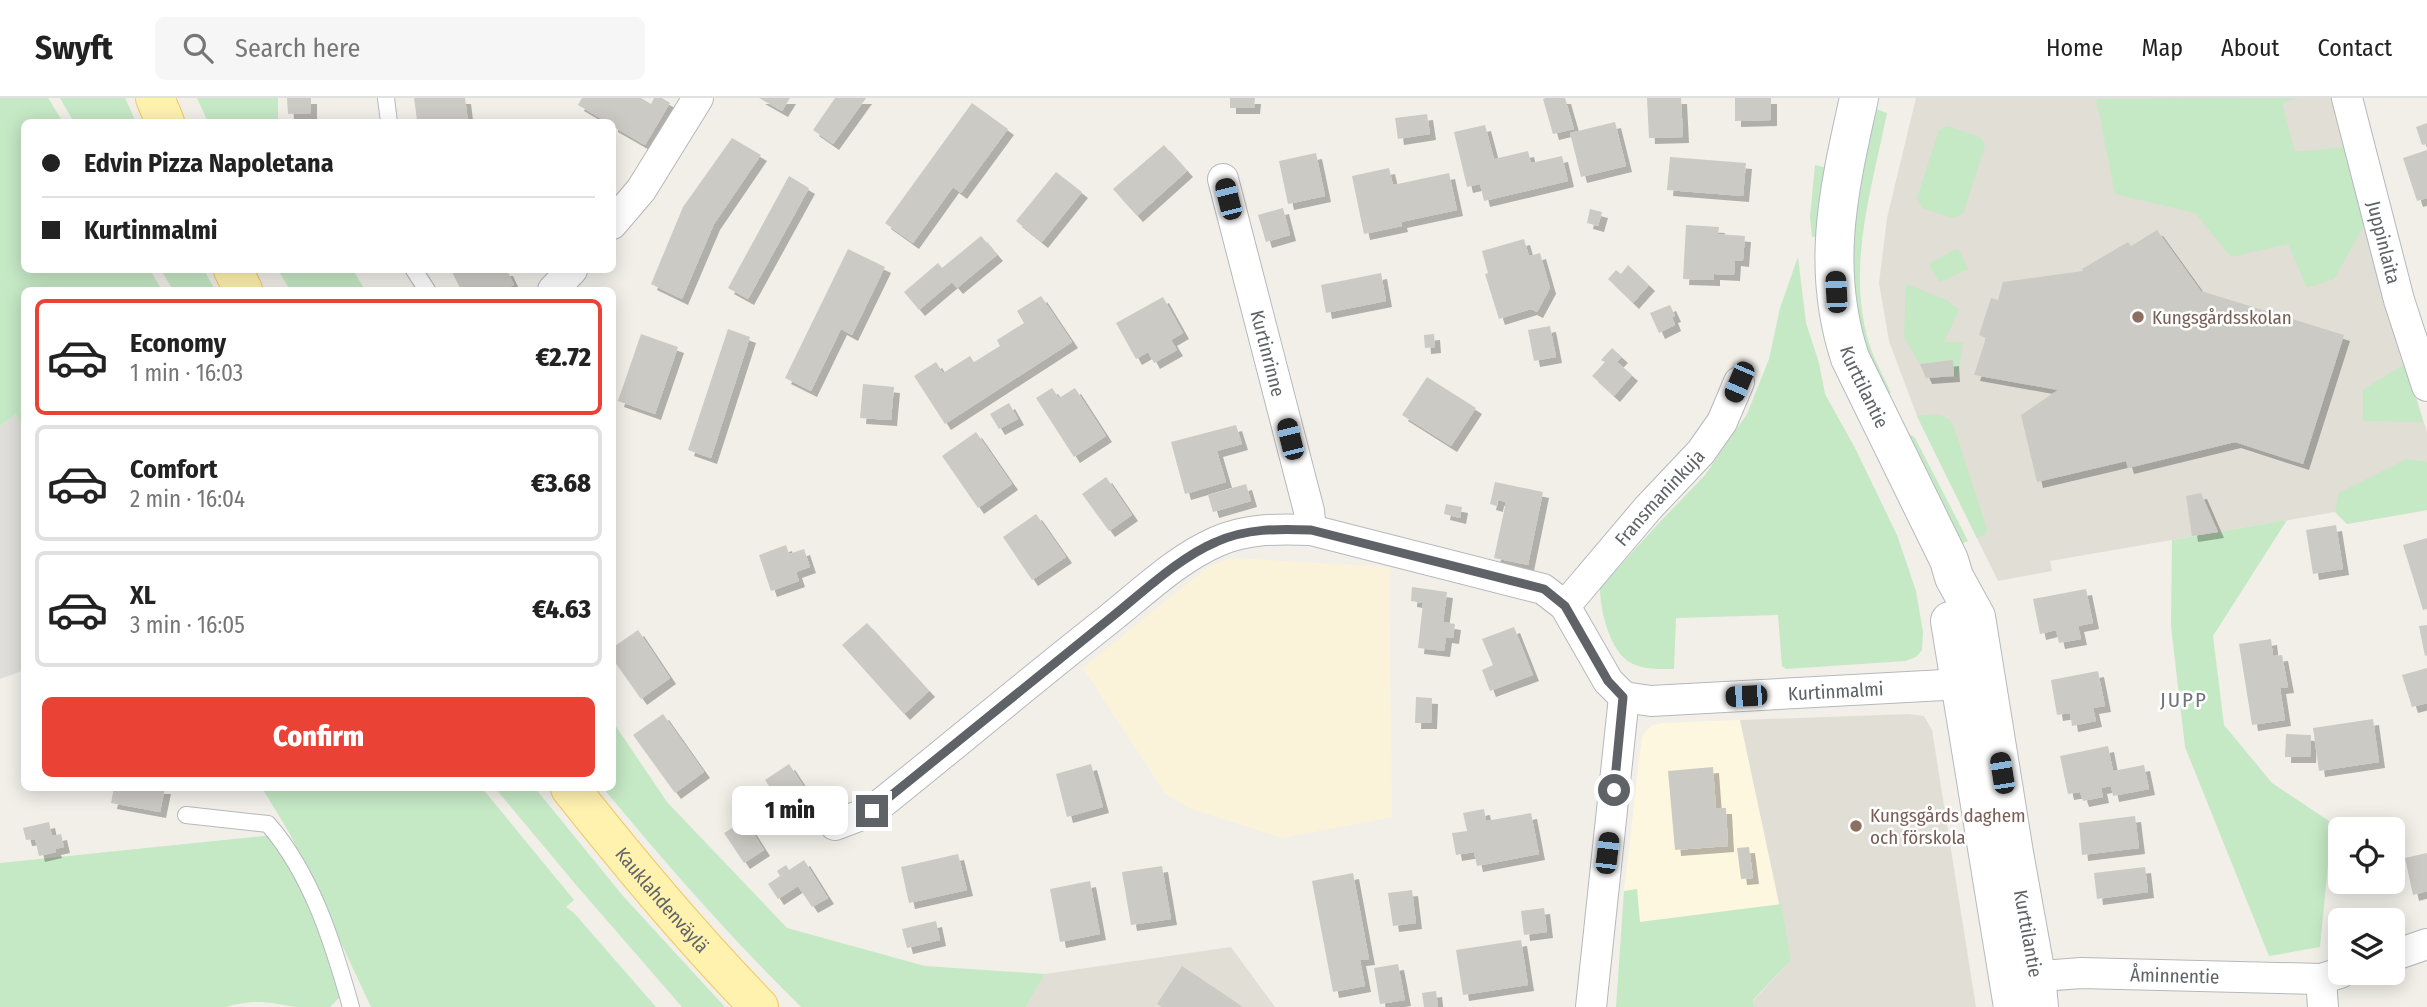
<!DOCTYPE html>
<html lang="en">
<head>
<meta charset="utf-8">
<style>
	body { margin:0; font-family:"Fira Sans Condensed",sans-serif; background:#f6f6f6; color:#222; height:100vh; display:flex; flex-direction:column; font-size:26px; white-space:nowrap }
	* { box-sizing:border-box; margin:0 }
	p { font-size:23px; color:#767676 }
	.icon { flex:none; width:38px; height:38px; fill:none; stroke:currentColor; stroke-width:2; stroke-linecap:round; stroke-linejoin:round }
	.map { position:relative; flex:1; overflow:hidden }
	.side { position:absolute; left:21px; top:189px; width:595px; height:504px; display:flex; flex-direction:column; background:#fff; border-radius:10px; box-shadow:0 4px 18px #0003 }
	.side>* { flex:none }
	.top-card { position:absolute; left:21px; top:21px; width:595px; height:154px; border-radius:10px; box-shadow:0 4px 18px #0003; display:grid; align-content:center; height:154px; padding:0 21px; background:#fff }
	.buttons { position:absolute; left:2328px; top:719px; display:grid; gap:14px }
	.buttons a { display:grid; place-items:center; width:77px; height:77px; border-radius:10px; background:#fff; box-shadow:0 4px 18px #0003; font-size:35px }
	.end { position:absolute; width:32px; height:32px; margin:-16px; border:9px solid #5f6368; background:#fff; box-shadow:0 0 0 4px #fff }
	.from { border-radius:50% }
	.bubble { position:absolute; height:49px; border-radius:10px; background:#fff; box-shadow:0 4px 18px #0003; font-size:23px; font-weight:800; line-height:49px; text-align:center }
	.car { position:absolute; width:21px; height:42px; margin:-21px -10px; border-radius:9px; box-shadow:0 0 5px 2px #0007; background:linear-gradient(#222 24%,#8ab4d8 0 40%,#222 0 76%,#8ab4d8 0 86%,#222 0) }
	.top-card b { display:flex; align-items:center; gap:24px; height:66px; font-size:26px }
	.top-card b+b { border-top:2px solid #e0e0e0 }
	.top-card i { width:18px; height:18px; background:#222 }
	ul { padding:12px 0 0; list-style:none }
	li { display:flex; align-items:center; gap:21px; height:116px; margin:0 14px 10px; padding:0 7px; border:4px solid #e0e0e0; border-radius:10px }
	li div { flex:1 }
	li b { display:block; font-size:26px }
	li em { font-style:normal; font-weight:800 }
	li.current { border-color:#ea4335 }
	li>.icon { width:63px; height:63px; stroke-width:1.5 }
	.primary-button { display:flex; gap:14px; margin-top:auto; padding:14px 21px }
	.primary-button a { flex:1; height:80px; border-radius:10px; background:#ea4335; color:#fff; font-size:28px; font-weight:800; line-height:80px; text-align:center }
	header { display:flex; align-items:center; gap:42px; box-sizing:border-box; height:98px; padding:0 35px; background:#fff; border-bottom:2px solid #e0e0e0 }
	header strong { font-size:33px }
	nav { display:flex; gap:38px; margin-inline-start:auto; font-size:24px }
	.search { width:490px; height:63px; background:#f6f6f6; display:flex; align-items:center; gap:18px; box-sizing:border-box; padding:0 24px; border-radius:10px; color:#767676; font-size:26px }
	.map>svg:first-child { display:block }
</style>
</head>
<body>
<header>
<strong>Swyft</strong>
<div class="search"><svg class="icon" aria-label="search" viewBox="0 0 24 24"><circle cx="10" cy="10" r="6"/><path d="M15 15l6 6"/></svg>Search here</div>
<nav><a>Home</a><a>Map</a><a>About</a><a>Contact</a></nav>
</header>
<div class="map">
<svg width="2427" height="909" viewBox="0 0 2427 909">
	<defs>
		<filter id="shadow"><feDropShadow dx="6" dy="6" stdDeviation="0" flood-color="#0004"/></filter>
	</defs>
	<rect width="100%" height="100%" fill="#f1efe8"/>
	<polygon fill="#fef7e0" points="1740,622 1781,806 1639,824 1637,791 1624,793 1642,638 1651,628 1663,625"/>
	<polygon fill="#e0deda" points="16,316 24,334 24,572 0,581 0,328"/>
	<g fill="#e1ded6">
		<polygon points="1916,0 2334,0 2383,195 2427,334 2427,412 2347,426 2335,414 2218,434 2050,463 2052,473 1998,483 1917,318 1889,243 1879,185 1887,120"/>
		<polygon points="1908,616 1924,618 1932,632 1976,909 1754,909 1753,903 1791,862 1740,622"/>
		<polygon points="1231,849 1275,909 1026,909 1045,876"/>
	</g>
	<g fill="#c5e8c5">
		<polygon points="0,0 48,0 63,24 24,24 24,172 150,172 162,192 24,192 24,334 16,316 0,328"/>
		<polygon points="60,0 125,0 136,24 74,24"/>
		<polygon points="197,0 278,0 278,24 208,24"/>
		<polygon points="2298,0 2282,5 2295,54 2346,49 2365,126 2334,181 2307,190 2288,146 2231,159 2195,115 2115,96 2096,1"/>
		<path d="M1869,8L1887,15C1872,90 1846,169 1869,245C1874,262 1884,279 1891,295L1881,299L1846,193Z"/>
		<polygon points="1948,28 1980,39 1985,48 1963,116 1953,120 1922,110 1917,100 1939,32"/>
		<polygon points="1815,67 1827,70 1816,139 1812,139 1810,119"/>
		<polygon points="1956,151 1959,152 1968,171 1940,184 1930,169 1931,165"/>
		<path d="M1798,159L1806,225L1819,265L1825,296L1855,350L1897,437L1916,493L1923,534L1922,552L1916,559L1905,563L1786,571L1782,568L1778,517L1676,520L1674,571C1659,571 1645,572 1631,565C1610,554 1600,512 1600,490L1658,426L1705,377L1747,316L1769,261L1780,210Z"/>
		<polygon points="161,172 204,172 215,192 173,192"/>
		<polygon points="278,172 353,172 365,192 290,192"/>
		<polygon points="1906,186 1947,202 1959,212 1944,244 1963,244 1958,277 1954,278 1952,262 1920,266 1904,239"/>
		<polygon points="2406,265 2423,324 2363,323 2363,292"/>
		<path d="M1931,316C1942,318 1949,318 1954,329L1987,431L1986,436L1977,440L1917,318Z"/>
		<polygon points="1907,334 1915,340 1968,443 1958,447"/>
		<polygon points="2407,361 2427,364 2427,412 2347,426 2335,414 2339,395"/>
		<polygon points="2287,422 2213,538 2224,627 2272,685 2332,725 2320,849 2269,858 2185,649 2171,528 2172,442"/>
		<path d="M613,624L667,704L787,830L925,868L1045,876L1026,909H801C731,840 666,766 603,690H612Z"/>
		<polygon points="262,690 482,690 574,802 566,809 574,815 656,909 371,909 290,736"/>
		<polygon points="495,690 535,690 623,798 725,909 682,909 577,788"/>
		<path d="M273,737L319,827L342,897L330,909C318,909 306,909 295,909C267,904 255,901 226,909H0V765Z"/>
		<polygon points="1637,791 1640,824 1781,806 1791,862 1753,902 1754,909 1616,909 1624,793"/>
	</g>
	<polygon fill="#fbf3d9" points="1231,460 1389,469 1392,719 1282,740 1189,710 1165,695 1083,570 1208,469"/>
	<g fill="#cccac5" filter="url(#shadow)">
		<polygon points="287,0 311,0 311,15 288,16"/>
		<polygon points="414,0 465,0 468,24 409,24 417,22"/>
		<polygon points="582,0 641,0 651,6 654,0 662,0 670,5 645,47 612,28 612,24 607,24 578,7"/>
		<polygon points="759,0 790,0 782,13"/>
		<polygon points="835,0 866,0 833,46 813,32"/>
		<polygon points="1230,0 1255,0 1254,10 1230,10"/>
		<polygon points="1546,0 1565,0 1574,31 1553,36 1543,1"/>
		<polygon points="1647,0 1681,0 1683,39 1649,40"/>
		<polygon points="1735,0 1771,0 1771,22 1735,23"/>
		<polygon points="972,5 1008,31 961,95 953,89 913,145 885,125"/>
		<polygon points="1427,16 1430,36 1398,41 1395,20"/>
		<polygon points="1615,24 1626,68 1581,79 1570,35"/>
		<polygon points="2427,25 2427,46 2422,47 2416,29"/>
		<polygon points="1485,27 1494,61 1528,53 1531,65 1562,58 1568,83 1484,103 1480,86 1467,89 1454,34"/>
		<polygon points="732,40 761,57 714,126 682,201 651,186 683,109"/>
		<polygon points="1164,47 1187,73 1137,118 1113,91"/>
		<polygon points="2427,52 2427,100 2417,103 2403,60"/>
		<polygon points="1316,55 1325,98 1288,106 1279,63"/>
		<polygon points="1670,59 1746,65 1743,98 1667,92"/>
		<polygon points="1389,70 1393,87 1449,75 1457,112 1401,124 1402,128 1364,136 1352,78"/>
		<polygon points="1056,74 1082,94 1042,144 1016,123"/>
		<polygon points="789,78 809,90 748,201 728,190"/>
		<polygon points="1283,110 1290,137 1266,144 1258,117"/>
		<polygon points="1590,111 1602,114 1598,128 1587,125"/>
		<polygon points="1686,127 1719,129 1718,136 1745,138 1743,163 1735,162 1734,177 1714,176 1714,182 1683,181"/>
		<polygon points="2157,132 2201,193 2344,237 2303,366 2235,344 2128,370 2126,363 2037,384 2021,317 2058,292 1974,277 1986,240 1979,237 1991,200 1998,202 2003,184 2083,173 2082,171 2128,144 2131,148"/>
		<polygon points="981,138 997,157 957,190 952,184 919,212 904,194 938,165 942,170"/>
		<polygon points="1524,141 1529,158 1540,155 1550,190 1537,214 1531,211 1499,221 1485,176 1488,175 1482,153"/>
		<polygon points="848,151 885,169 852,237 841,231 811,293 785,280"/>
		<polygon points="1628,167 1649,187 1633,205 1608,181 1616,172 1621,176"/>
		<polygon points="451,172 507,172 514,187 500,192 461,192"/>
		<polygon points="1381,175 1386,203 1326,215 1321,187"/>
		<polygon points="1041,198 1072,244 945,326 914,278 936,264 943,275 970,258 974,264 1000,248 997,242 1024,225 1017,213"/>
		<polygon points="1163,199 1183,235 1171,242 1177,252 1154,265 1148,254 1136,261 1116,225"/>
		<polygon points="1670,207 1675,218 1672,219 1675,227 1659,235 1650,215"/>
		<polygon points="1550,228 1556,259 1534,263 1528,232"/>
		<polygon points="728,231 750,239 711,360 688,352"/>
		<polygon points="641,236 678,249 655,316 618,303"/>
		<polygon points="1434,236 1435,249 1425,250 1424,237"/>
		<polygon points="1612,250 1622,259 1617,264 1632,277 1614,298 1592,278 1605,264 1601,262"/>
		<polygon points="1953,262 1954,278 1926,280 1920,266"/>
		<polygon points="1427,279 1476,310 1451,348 1402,317"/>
		<polygon points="863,286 894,289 891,322 860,320"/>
		<polygon points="1052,290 1059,300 1075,290 1106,338 1074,359 1036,300"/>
		<polygon points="1009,305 1018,321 999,331 990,316"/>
		<polygon points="1236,327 1242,346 1217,353 1226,384 1185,396 1171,344"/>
		<polygon points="976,334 1012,386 978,410 942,358"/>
		<polygon points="1106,379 1132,417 1109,433 1082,396"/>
		<polygon points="1495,384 1543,394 1528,467 1494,460 1506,404 1498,402 1497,408 1490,406"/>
		<polygon points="1246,386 1251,403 1213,414 1208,397"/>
		<polygon points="2201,395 2218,434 2192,438 2186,398"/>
		<polygon points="1446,406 1462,409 1460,420 1444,416"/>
		<polygon points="1036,416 1066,459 1032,482 1003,439"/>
		<polygon points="2336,427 2343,471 2313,476 2306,432"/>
		<polygon points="2427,440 2427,511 2423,512 2403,447"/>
		<polygon points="786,447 789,456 804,451 810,469 796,474 799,483 771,493 759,457"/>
		<polygon points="1412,489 1447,494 1443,524 1455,526 1453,540 1446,539 1444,553 1418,550 1423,505 1411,503"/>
		<polygon points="2086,491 2093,525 2078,528 2081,541 2059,545 2056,532 2040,536 2033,501"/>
		<polygon points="867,525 929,593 904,616 842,547"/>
		<polygon points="2427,527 2427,557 2425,558 2419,528"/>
		<polygon points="1514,529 1533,577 1490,593 1482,572 1493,567 1482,541"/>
		<polygon points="638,532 670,580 641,601 612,560 612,550"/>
		<polygon points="2271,541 2273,558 2282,557 2288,589 2280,590 2285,622 2252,627 2239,546"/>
		<polygon points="2427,570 2427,605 2412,609 2402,577"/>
		<polygon points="2098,573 2105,608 2093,610 2096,623 2072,628 2070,615 2057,617 2051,582"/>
		<polygon points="1416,599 1432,600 1431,625 1415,625"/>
		<polygon points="663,616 704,674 675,695 633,637"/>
		<polygon points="2373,621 2379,664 2319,673 2313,630"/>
		<polygon points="2286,636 2311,637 2310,659 2285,659"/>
		<polygon points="2108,648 2113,673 2144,667 2149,691 2113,698 2111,688 2101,690 2103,699 2083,703 2080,694 2068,696 2060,658"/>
		<polygon points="789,666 810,698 786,713 765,682"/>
		<polygon points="1091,666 1103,709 1067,719 1056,676"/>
		<polygon points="1713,669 1716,710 1726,710 1728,748 1675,752 1668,673"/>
		<polygon points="114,690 165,690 160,714 111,705"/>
		<polygon points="1484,711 1486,723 1531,715 1539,756 1477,768 1474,754 1456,757 1452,735 1467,733 1463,715"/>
		<polygon points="2135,718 2139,750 2082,757 2079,725"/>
		<polygon points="745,722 764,752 744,765 724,735"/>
		<polygon points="49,724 52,738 61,736 64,749 55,751 56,754 39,758 35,741 26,742 23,730"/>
		<polygon points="1749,749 1753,780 1741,781 1737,750"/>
		<polygon points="2427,755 2427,793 2413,797 2405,760"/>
		<polygon points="958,756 967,792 909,805 901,769"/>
		<polygon points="804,762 828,800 812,809 798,788 778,801 768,786 780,778 777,773 786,767 789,772"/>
		<polygon points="1162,768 1171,821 1131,827 1122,774"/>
		<polygon points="2145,769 2148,794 2097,801 2094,775"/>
		<polygon points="1353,775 1369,861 1360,862 1365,888 1333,894 1312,783"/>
		<polygon points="1090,783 1100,836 1060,844 1050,791"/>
		<polygon points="1412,792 1416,825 1393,828 1388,795"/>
		<polygon points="1544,810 1547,834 1524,837 1521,813"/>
		<polygon points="936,823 940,842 907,850 902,831"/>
		<polygon points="1521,842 1528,887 1463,897 1456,852"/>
		<polygon points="1398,866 1405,902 1380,906 1374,870"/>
		<polygon points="1182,868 1243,909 1162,909 1157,906"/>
		<polygon points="1436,893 1438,909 1424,909 1422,895"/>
	</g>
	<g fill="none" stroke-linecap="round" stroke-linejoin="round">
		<g stroke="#b5b8bc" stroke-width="18">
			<g id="lane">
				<polyline points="386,0 389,24"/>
				<polyline points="414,172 427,192"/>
				<path d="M186,717L268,726C312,777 333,845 351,909"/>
			</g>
		</g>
		<g stroke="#b5b8bc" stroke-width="32">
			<g id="street">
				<path id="s1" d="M2347,0L2399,202L2427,288"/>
				<path id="s2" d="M1223,81L1309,413L1311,432"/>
				<polyline points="612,126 641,92 698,0"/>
				<polyline points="553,192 572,172"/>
				<path id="s3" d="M1565,508L1648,410L1701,354L1722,324L1739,284"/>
				<path id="s4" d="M835,727L872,713C951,650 1029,584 1108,522C1142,495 1177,461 1216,444C1247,430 1278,431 1311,432L1543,491L1565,508L1608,583L1624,599L1651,603L1981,585"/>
				<polyline points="2392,858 2427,846"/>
				<path id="s5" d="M2017,880L2081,875L2321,881L2340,875"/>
				<polyline points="2321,881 2323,909"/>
				<polyline points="1591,909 1624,599"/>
			</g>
		</g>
		<g stroke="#b6babf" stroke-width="40">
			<g id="secondary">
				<path id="s6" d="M1859,0C1839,91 1820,168 1850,260L1949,462L1954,479L1976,519L2014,755L2036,877L2039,909"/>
				<polyline points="1950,523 2013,909"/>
			</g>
		</g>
		<g stroke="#f2c960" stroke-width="40">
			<g id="primary">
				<polyline points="155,0 165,24"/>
				<polyline points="233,172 243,192"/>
				<path id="s7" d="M570,690C630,766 691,839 759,909"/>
			</g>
		</g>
		<use href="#lane" stroke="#fff" stroke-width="16"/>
		<use href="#street" stroke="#fff" stroke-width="30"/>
		<use href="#secondary" stroke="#fff" stroke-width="38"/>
		<use href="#primary" stroke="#fff2af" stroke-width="38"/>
	</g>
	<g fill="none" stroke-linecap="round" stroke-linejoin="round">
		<path stroke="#5f6368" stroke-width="9" d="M872,713C951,650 1029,585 1108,522C1141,496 1178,460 1216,444C1247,430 1278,431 1311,432L1544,491L1565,508L1608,583L1623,599L1614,692"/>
	</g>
	<g fill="#8d6e63" stroke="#fff" stroke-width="2.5">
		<circle cx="2138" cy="219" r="7"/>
		<circle cx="1856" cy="728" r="7"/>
	</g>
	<g text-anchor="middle" stroke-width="5" stroke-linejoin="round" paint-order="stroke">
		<g font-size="19" fill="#5f6368" stroke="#fff">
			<text dy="7" stroke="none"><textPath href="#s1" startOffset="149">Juppinlaita</textPath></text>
			<text dy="7" stroke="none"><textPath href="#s2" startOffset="180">Kurtinrinne</textPath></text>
			<text dy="7" stroke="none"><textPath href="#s6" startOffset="296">Kurttilantie</textPath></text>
			<text dy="7" stroke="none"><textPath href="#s3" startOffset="144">Fransmaninkuja</textPath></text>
			<text dy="7" stroke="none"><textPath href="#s4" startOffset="1162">Kurtinmalmi</textPath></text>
			<text dy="7" stroke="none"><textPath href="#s7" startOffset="145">Kauklahdenväylä</textPath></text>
			<text dy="7" stroke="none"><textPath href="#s6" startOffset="873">Kurttilantie</textPath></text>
			<text dy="7" stroke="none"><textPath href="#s5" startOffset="158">Åminnentie</textPath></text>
		</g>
		<g font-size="19" fill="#785e54" stroke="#fff" text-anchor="start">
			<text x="2152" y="226">Kungsgårdsskolan</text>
			<text x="1870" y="724">Kungsgårds daghem<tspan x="1870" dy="22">och förskola</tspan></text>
		</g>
		<g font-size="21" letter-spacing="2" fill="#70757a" stroke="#fff">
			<text x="2184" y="609">JUPP</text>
		</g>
	</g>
</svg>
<div class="buttons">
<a><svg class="icon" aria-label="locate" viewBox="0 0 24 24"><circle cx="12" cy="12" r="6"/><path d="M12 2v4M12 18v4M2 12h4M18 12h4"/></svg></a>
<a><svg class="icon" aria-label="layers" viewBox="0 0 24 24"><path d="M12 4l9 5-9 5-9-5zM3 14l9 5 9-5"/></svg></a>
</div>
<i class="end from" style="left:1614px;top:692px"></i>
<i class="end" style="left:872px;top:713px"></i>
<div class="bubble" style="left:732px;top:688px;width:116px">1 min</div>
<i class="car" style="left:1228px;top:101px;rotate:346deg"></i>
<i class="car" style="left:1836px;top:194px;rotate:357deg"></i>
<i class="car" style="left:1739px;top:284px;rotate:203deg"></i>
<i class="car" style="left:1290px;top:341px;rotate:346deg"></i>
<i class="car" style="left:1746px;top:598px;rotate:267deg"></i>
<i class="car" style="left:2002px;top:675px;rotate:351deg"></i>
<i class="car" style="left:1607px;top:755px;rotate:7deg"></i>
<div class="top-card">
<b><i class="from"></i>Edvin Pizza Napoletana</b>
<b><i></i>Kurtinmalmi</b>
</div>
<section class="side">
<ul>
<li class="current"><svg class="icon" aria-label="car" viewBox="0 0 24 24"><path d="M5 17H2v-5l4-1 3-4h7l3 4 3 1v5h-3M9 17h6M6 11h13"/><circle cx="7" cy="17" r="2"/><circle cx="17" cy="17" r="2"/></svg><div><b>Economy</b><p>1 min · 16:03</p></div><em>€2.72</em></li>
<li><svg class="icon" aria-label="car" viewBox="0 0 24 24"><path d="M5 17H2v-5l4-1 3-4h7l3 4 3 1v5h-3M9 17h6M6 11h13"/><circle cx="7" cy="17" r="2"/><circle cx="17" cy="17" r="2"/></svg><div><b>Comfort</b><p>2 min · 16:04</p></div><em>€3.68</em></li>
<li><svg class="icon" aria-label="car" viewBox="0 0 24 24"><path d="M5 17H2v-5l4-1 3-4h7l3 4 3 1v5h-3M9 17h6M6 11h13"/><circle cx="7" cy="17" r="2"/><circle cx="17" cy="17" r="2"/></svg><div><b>XL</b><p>3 min · 16:05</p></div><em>€4.63</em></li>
</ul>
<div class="primary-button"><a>Confirm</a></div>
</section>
</div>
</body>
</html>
